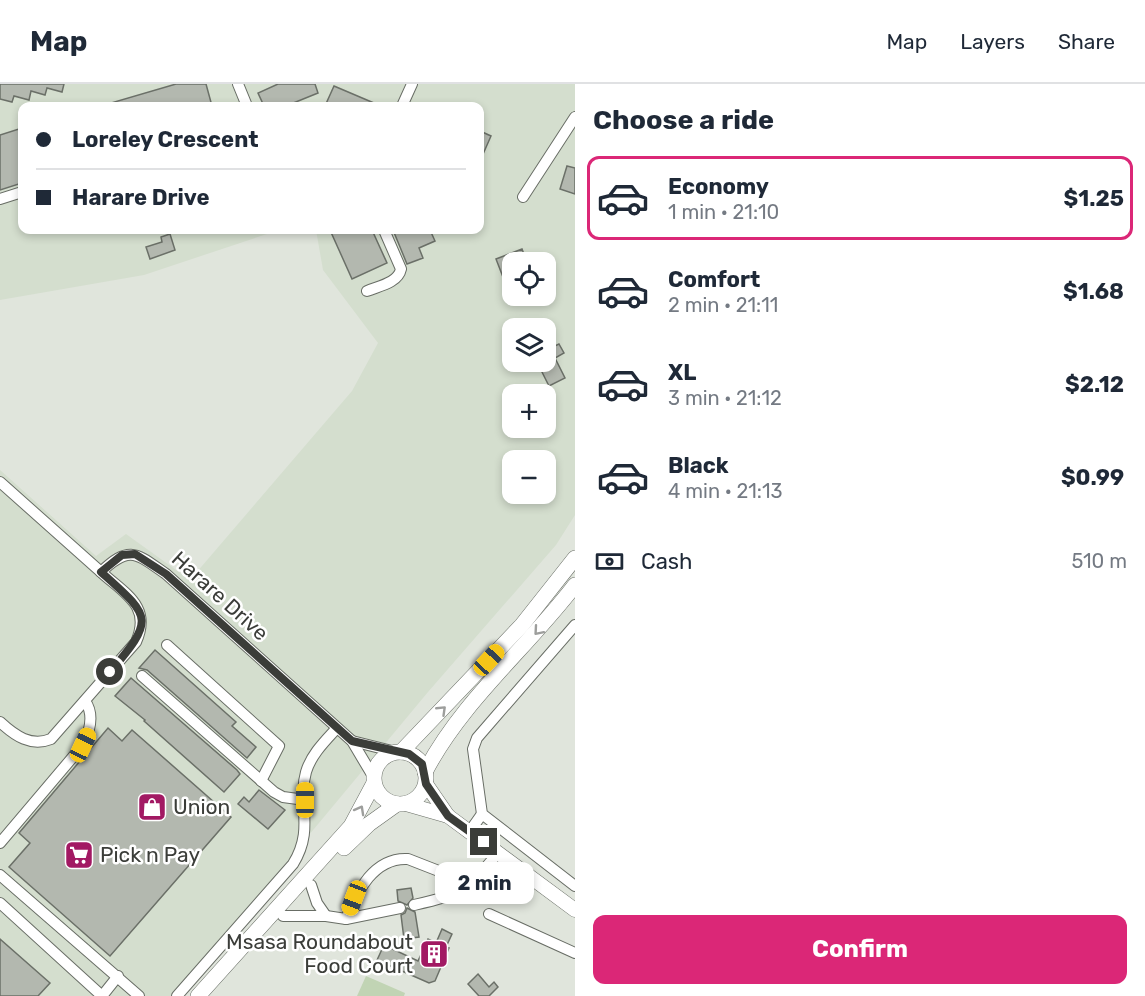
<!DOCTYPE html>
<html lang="en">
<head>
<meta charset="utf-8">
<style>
	body { margin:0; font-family:Rubik,sans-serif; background:#f2f2f3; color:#1f2937; height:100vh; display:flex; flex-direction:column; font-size:22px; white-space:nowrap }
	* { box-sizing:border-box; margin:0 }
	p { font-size:20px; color:#747a83 }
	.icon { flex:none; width:33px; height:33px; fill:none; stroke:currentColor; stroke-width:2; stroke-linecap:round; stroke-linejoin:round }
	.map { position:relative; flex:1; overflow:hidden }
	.drawer { display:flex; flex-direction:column; background:#fff; width:570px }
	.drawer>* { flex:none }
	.hud { position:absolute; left:18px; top:18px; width:466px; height:132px; border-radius:12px; box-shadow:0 3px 9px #0003; display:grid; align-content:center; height:132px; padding:0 18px; background:#fff }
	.tools { position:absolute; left:502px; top:168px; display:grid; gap:12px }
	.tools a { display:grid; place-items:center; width:54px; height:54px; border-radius:12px; background:#fff; box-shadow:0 3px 9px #0003; font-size:30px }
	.end { position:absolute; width:27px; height:27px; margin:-14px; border:8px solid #3b3d39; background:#fff; box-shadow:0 0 0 3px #fff }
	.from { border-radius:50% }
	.bubble { position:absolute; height:42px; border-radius:12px; background:#fff; box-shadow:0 3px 9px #0003; font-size:20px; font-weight:700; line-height:42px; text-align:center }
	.car { position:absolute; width:18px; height:36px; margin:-18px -9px; border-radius:8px; box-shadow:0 0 4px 2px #0007; background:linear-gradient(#f5c518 24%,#345 0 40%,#f5c518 0 76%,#345 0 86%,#f5c518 0) }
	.hud b { display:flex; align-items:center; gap:21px; height:57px; font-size:22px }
	.hud b+b { border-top:2px solid #e0e1e3 }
	.hud i { width:15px; height:15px; background:#1f2937 }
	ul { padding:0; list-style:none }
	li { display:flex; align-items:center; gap:18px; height:84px; margin:0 12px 9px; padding:0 6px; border:3px solid transparent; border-radius:12px }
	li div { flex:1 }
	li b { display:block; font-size:22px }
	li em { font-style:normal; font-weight:700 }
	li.active { border-color:#db2777 }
	li>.icon { width:54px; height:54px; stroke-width:1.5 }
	h2 { padding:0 18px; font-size:27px; line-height:72px }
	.pay { display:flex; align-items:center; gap:15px; height:66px; padding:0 18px; font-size:22px }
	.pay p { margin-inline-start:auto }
	.cta { display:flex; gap:12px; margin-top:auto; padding:12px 18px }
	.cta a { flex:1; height:69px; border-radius:12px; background:#db2777; color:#fff; font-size:24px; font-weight:700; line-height:69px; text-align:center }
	header { display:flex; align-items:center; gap:36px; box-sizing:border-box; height:84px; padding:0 30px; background:#fff; border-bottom:2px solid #e0e1e3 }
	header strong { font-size:28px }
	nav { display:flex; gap:33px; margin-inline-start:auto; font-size:21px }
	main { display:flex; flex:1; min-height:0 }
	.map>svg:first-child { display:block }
</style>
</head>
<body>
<header>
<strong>Map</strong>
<nav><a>Map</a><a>Layers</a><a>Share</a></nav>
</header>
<main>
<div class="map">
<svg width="575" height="912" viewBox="0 0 575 912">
	<rect width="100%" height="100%" fill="#e0e5dc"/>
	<path fill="#d4dece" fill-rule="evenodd" d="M0,0H575V431L556,461L428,608L175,912H0V386L96,472L126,450L190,496L352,307L378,259L323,186L316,146H480V22H22V146H279L144,191L0,216ZM513,178H546V212H513ZM513,244H546V278H513ZM513,310H546V344H513ZM513,376H546V410H513Z"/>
	<polygon fill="#c1d4b4" points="366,892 405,909 404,912 357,912"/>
	<g fill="#b3b8af" stroke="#6b7068" stroke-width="1.5">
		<polygon points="0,0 64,0 62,8 47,4 45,11 31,7 29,16 14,12 12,18 0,15"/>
		<polygon points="176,0 206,0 212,22 105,22 104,21"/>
		<polygon points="278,0 315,0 318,9 286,22 264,22 258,9"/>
		<polygon points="334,2 381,22 325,22"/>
		<polygon points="22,44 22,99 0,106 0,51"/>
		<polygon points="480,47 491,52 480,77"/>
		<polygon points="567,82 575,84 575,110 560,105"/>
		<polygon points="330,146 372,146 387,179 352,195"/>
		<polygon points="393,146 430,146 435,157 419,164 423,174 407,180"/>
		<polygon points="170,150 175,166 150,175 146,163 162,158 161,153"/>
		<polygon points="522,165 527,178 513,178 513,190 503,193 496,175"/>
		<polygon points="559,260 564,269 555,274 565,294 549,302 537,278 546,278 546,266"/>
		<polygon points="155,566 236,638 232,642 256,663 247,674 147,586 139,584"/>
		<polygon points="131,594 237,686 240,690 224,708 144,637 145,636 115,612"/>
		<polygon points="108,644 122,657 132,646 231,733 110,872 9,783 30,759 19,749"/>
		<polygon points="259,706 285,726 268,745 238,720 244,713 249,718"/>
		<polygon points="411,804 413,814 407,821 398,817 397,806"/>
		<polygon points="407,824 415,828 419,853 404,855 401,831 405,829"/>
		<polygon points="442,845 452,850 446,863 449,864 435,897 429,899 377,876 384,861 418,877 428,855 436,859"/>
		<polygon points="0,855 50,899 38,912 0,912"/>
		<polygon points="478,890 489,903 494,898 498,903 489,912 479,912 468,900"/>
	</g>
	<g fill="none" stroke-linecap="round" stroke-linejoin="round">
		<g stroke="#686d65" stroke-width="12">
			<g id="minor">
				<polyline points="238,0 247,22"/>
				<polyline points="402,22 412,0"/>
				<polyline points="523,113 575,33"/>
				<polyline points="0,115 22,108"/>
				<path d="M367,207C379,202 398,199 401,185L384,146"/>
				<path d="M0,398L101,488C130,460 137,470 166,490L352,657L374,694"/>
				<polyline points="575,541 477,654 473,665 482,730 575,802"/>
				<polyline points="167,561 279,662 261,697"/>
				<polyline points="142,592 274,708 283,713 305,716"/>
				<path d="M0,638C15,652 31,663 51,655L136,558C152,522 125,510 101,488"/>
				<polyline points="352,657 396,668"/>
				<polyline points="470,747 482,730"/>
				<path d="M0,759L83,661C90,647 95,631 85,617"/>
				<polyline points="0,791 139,912"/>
				<polyline points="311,801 317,819 326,832"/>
				<polyline points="0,819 102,912"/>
				<path d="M414,821C463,810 466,807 498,769"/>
				<polyline points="489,830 575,869"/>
				<polyline points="283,832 326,832 346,835 400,824"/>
				<path d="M346,835C357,807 374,773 408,775L472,800"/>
				<polyline points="102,912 118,892"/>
				<path d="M177,912L293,780C315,745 297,720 306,688C311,671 324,658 336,645"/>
			</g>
		</g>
		<g stroke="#686d65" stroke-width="15">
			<g id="major">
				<polyline points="426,700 448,732"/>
				<polyline points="406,720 448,732 575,826"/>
			</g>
		</g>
		<g stroke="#686d65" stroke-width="16">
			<g id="highway">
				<circle cx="400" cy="694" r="26"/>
				<polyline points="401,668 522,541 575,474"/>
				<path d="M425,688C462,617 526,565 575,501"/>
				<polyline points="344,764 369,740 397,720"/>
				<polyline points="198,912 351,742 374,699"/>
			</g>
		</g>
		<use href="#minor" stroke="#fff" stroke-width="10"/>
		<use href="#major" stroke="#fff" stroke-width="14"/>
		<use href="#highway" stroke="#fff" stroke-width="15"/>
	</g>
	<defs><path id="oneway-chevron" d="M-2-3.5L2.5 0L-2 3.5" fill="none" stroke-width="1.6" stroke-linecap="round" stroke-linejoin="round" transform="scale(1.5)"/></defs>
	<g stroke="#9d9e9c">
		<use href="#oneway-chevron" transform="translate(538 547) rotate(131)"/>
		<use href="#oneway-chevron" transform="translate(442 626) rotate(-44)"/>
		<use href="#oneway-chevron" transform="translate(360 726) rotate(-61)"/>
	</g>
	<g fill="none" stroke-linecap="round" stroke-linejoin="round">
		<path stroke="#3b3d39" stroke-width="8" d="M110,588C156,534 151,533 101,488L122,471L135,470L166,490L352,657L409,670L422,680L426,700L448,732L484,758"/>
	</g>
	<defs>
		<g id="shop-square" transform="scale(1.5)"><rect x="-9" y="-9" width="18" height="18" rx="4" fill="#a21963" stroke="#fff"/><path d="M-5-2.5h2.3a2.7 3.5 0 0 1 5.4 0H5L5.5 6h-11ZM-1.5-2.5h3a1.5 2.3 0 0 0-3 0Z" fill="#fff"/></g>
		<g id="supermarket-square" transform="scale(1.5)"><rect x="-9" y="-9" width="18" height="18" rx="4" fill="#a21963" stroke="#fff"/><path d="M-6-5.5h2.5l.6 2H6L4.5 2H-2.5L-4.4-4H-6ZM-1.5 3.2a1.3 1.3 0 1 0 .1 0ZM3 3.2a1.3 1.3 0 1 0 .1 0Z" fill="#fff"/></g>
		<g id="building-square" transform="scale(1.5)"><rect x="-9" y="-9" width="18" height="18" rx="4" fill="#a21963" stroke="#fff"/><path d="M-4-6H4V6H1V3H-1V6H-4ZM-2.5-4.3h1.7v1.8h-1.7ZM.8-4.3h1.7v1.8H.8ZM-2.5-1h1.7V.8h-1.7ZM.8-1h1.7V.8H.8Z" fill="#fff"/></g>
	</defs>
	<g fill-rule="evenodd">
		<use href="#shop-square" x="152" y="723"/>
		<use href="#supermarket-square" x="79" y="771"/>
		<use href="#building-square" x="434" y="870"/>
	</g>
	<g text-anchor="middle" stroke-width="5" stroke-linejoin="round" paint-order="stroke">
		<g font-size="21" fill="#3b3d39" stroke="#fff">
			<text transform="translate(220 512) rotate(42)" y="7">Harare Drive</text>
		</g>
		<g font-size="21" fill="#3b3d39" stroke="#fff" text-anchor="start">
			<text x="173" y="730">Union</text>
			<text x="100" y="778">Pick n Pay</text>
			<text x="413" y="865" text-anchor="end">Msasa Roundabout<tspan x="413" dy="24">Food Court</tspan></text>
		</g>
	</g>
</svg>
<div class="tools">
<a><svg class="icon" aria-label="locate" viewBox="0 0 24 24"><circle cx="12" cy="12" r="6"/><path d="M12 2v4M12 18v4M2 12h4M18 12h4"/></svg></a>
<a><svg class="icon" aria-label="layers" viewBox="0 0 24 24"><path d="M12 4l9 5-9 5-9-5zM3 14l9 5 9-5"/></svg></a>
<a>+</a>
<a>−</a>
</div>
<i class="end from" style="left:110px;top:588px"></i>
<i class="end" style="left:484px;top:758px"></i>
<div class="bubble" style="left:435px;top:778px;width:99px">2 min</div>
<i class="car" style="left:489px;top:576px;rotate:43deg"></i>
<i class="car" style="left:83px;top:661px;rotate:25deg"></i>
<i class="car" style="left:305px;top:716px;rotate:0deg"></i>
<i class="car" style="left:354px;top:814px;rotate:201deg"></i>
<div class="hud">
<b><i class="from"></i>Loreley Crescent</b>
<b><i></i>Harare Drive</b>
</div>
</div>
<section class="drawer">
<h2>Choose a ride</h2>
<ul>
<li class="active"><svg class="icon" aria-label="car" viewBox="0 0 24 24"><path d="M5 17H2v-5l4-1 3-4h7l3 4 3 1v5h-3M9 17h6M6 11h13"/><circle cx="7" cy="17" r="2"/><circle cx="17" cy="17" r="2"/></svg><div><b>Economy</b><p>1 min · 21:10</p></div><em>$1.25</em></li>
<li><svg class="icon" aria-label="car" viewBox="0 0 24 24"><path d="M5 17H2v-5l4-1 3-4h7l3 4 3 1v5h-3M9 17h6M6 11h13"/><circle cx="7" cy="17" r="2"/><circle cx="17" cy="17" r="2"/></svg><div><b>Comfort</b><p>2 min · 21:11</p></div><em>$1.68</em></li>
<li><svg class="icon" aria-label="car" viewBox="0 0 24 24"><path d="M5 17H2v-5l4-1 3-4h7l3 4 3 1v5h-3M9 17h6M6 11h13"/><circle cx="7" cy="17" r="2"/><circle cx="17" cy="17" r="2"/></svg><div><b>XL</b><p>3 min · 21:12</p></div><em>$2.12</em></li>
<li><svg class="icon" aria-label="car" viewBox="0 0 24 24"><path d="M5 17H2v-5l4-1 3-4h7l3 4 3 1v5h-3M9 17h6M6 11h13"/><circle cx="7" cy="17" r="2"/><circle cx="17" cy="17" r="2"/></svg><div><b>Black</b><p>4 min · 21:13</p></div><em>$0.99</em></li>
</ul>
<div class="pay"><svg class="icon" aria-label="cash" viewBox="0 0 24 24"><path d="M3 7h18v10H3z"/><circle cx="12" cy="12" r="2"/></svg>Cash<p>510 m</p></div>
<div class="cta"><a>Confirm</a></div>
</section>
</main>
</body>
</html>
